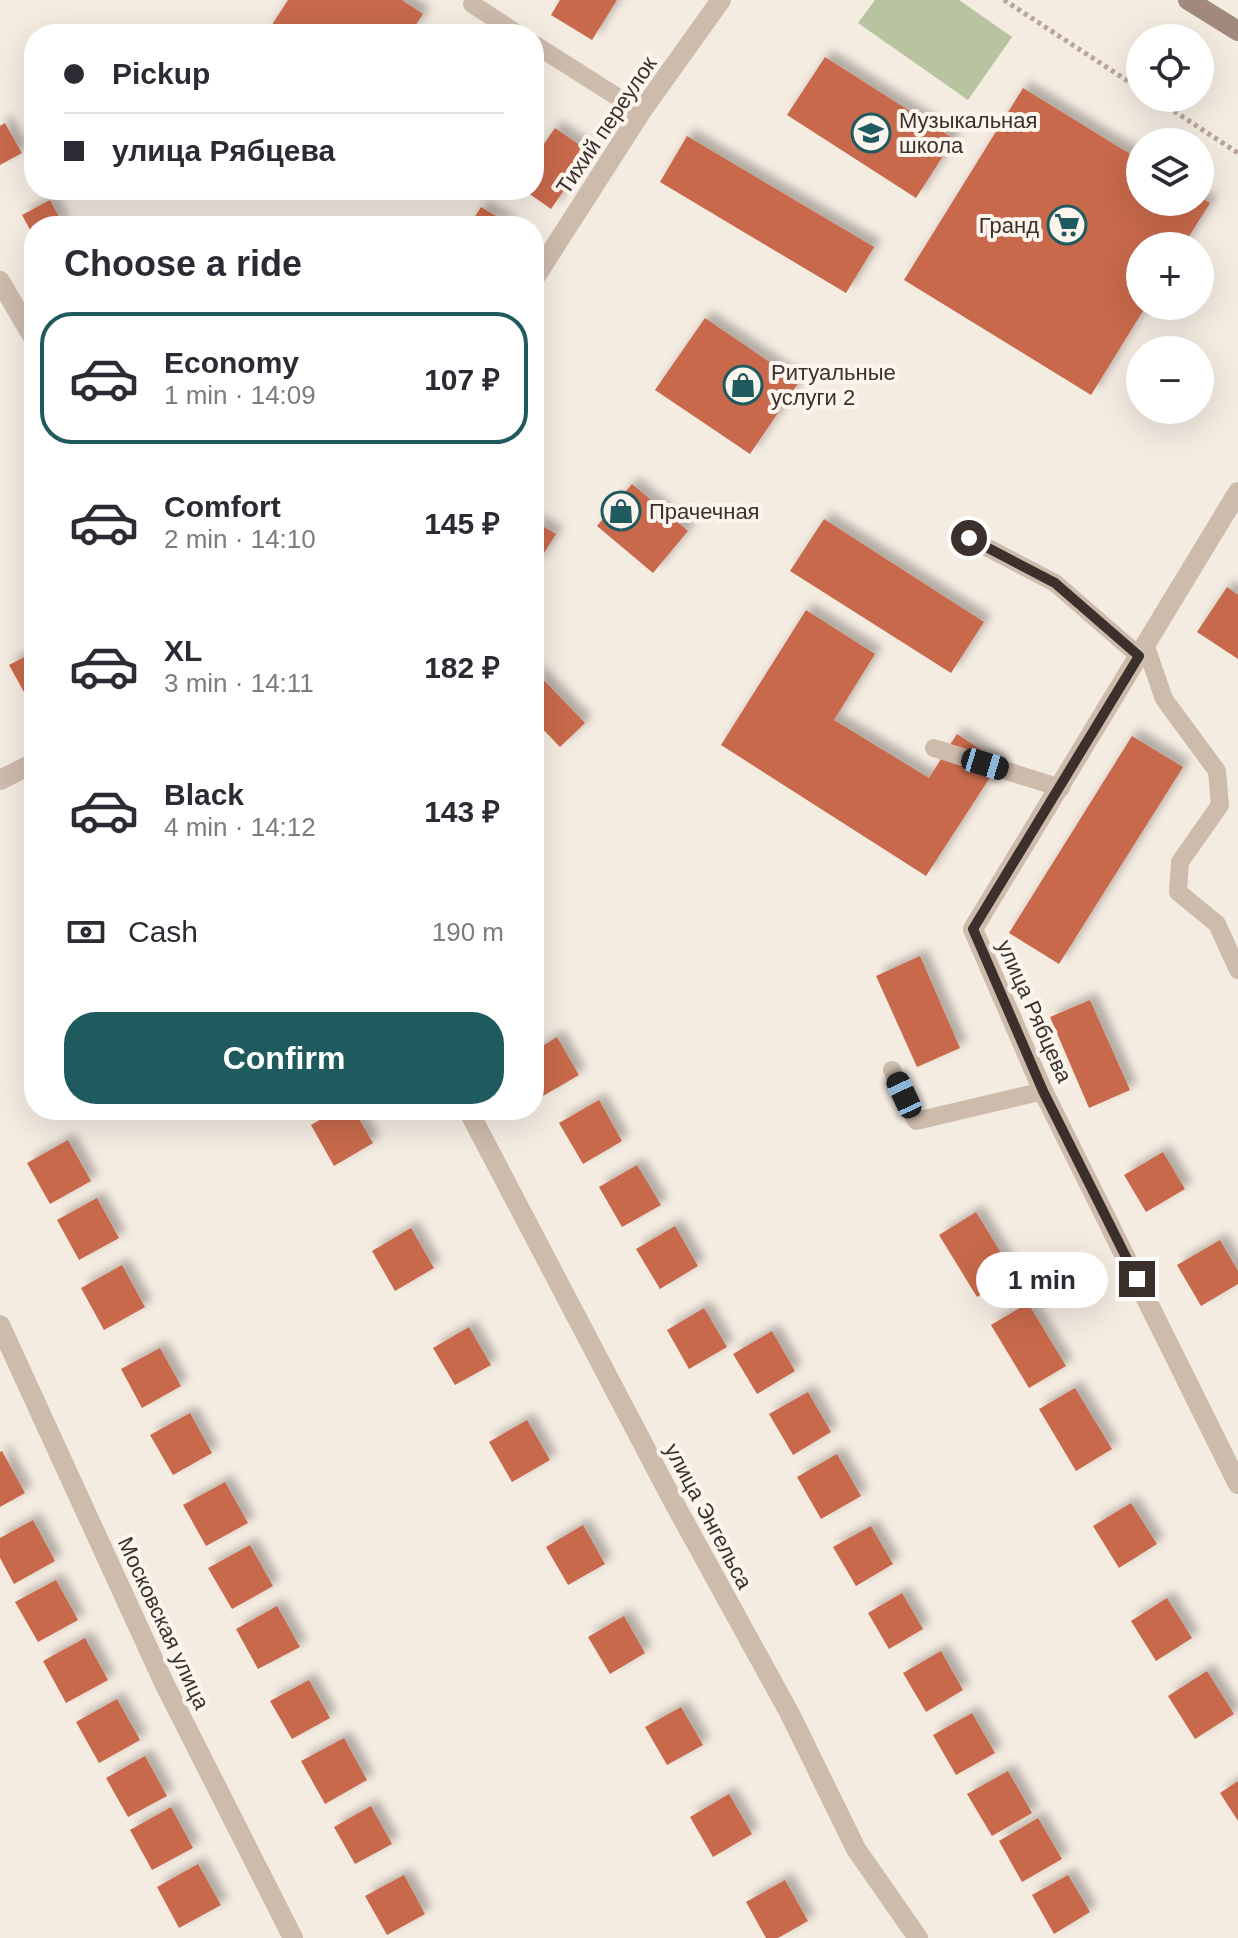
<!DOCTYPE html>
<html lang="en">
<head>
<meta charset="utf-8">
<style>
	body { margin:0; font-family:Arial,sans-serif; background:#f2f2f3; color:#2b2b33; height:100vh; display:flex; flex-direction:column; font-size:30px; white-space:nowrap }
	* { box-sizing:border-box; margin:0 }
	p { font-size:26px; color:#7c7c81 }
	.icon { flex:none; width:44px; height:44px; fill:none; stroke:currentColor; stroke-width:2; stroke-linecap:round; stroke-linejoin:round }
	.map { position:relative; flex:1; overflow:hidden }
	.details { position:absolute; left:24px; top:216px; width:520px; height:904px; display:flex; flex-direction:column; background:#fff; border-radius:32px; box-shadow:0 8px 32px #0002 }
	.details>* { flex:none }
	.banner { position:absolute; left:24px; top:24px; width:520px; height:176px; border-radius:32px; box-shadow:0 8px 32px #0002; display:grid; align-content:center; height:176px; padding:0 40px; background:#fff }
	.tools { position:absolute; left:1126px; top:24px; display:grid; gap:16px }
	.tools a { display:grid; place-items:center; width:88px; height:88px; border-radius:50%; background:#fff; box-shadow:0 8px 32px #0002; font-size:40px }
	.end { position:absolute; width:36px; height:36px; margin:-18px; border:10px solid #3b302b; background:#fff; box-shadow:0 0 0 4px #fff }
	.from { border-radius:50% }
	.bubble { position:absolute; height:56px; border-radius:28px; background:#fff; box-shadow:0 8px 32px #0002; font-size:26px; font-weight:700; line-height:56px; text-align:center }
	.car { position:absolute; width:24px; height:48px; margin:-24px -12px; border-radius:10px; box-shadow:0 0 6px 2px #0007; background:linear-gradient(#222 24%,#8ab4d8 0 40%,#222 0 76%,#8ab4d8 0 86%,#222 0) }
	.banner b { display:flex; align-items:center; gap:28px; height:76px; font-size:30px }
	.banner b+b { border-top:2px solid #e1e1e2 }
	.banner i { width:20px; height:20px; background:#2b2b33 }
	ul { padding:0; list-style:none }
	li { display:flex; align-items:center; gap:24px; height:132px; margin:0 16px 12px; padding:0 24px; border:4px solid transparent; border-radius:32px }
	li div { flex:1 }
	li b { display:block; font-size:30px }
	li em { font-style:normal; font-weight:700 }
	li.selected { border-color:#1f5a5e }
	li>.icon { width:72px; height:72px; stroke-width:1.5 }
	h2 { padding:0 40px; font-size:36px; line-height:96px }
	.pay { display:flex; align-items:center; gap:20px; height:88px; padding:0 40px; font-size:30px }
	.pay p { margin-inline-start:auto }
	.button { display:flex; gap:16px; margin-top:auto; padding:16px 40px }
	.button a { flex:1; height:92px; border-radius:32px; background:#1f5a5e; color:#fff; font-size:32px; font-weight:700; line-height:92px; text-align:center }
	.map>svg:first-child { display:block }
</style>
</head>
<body>
<div class="map">
<svg width="1238" height="1938" viewBox="0 0 1238 1938">
	<defs>
		<filter id="shadow"><feDropShadow dx="7" dy="-7" stdDeviation="4" flood-color="#0004"/></filter>
	</defs>
	<rect width="100%" height="100%" fill="#f4ebe1"/>
	<polygon fill="#b8c4a0" points="875,0 959,0 1012,37 968,100 858,23"/>
	<g fill="#c8694b" filter="url(#shadow)">
		<polygon points="288,0 402,0 423,14 410,34 266,34"/>
		<polygon points="560,0 617,0 592,40 551,15"/>
		<polygon points="825,57 954,139 916,198 787,115"/>
		<polygon points="1023,88 1140,160 1140,202 1200,202 1200,197 1210,203 1183,246 1140,246 1140,306 1146,306 1091,395 904,280"/>
		<polygon points="5,123 22,153 0,165 0,126"/>
		<polygon points="555,128 590,152 551,209 524,190 534,190 534,158"/>
		<polygon points="687,136 874,247 846,293 660,182"/>
		<polygon points="50,200 64,226 34,226 34,237 22,215"/>
		<polygon points="481,207 513,226 469,226"/>
		<polygon points="705,318 799,382 750,454 655,390"/>
		<polygon points="632,484 688,531 653,573 597,526"/>
		<polygon points="824,519 984,622 951,673 790,571"/>
		<polygon points="534,521 556,534 534,569"/>
		<polygon points="1227,587 1238,595 1238,659 1197,632"/>
		<polygon points="806,610 875,654 834,720 929,778 957,734 1000,762 926,876 721,745"/>
		<polygon points="34,652 34,701 30,703 9,665"/>
		<polygon points="534,670 585,723 560,747 534,720"/>
		<polygon points="1132,736 1183,767 1059,964 1009,933"/>
		<polygon points="920,956 960,1048 917,1067 876,976"/>
		<polygon points="1090,1000 1130,1090 1089,1108 1050,1017"/>
		<polygon points="557,1037 579,1075 543,1096 534,1080 534,1051"/>
		<polygon points="599,1100 622,1141 583,1164 559,1123"/>
		<polygon points="337,1110 354,1110 373,1143 334,1166 311,1125"/>
		<polygon points="68,1140 91,1181 50,1204 27,1163"/>
		<polygon points="1163,1152 1185,1189 1146,1212 1124,1175"/>
		<polygon points="637,1165 661,1205 622,1227 599,1187"/>
		<polygon points="97,1198 119,1238 79,1260 57,1220"/>
		<polygon points="976,1212 1014,1274 977,1297 939,1235"/>
		<polygon points="675,1226 698,1266 660,1289 636,1249"/>
		<polygon points="411,1228 434,1268 395,1291 372,1251"/>
		<polygon points="1220,1240 1238,1271 1238,1284 1201,1306 1177,1265"/>
		<polygon points="122,1265 145,1307 104,1330 81,1288"/>
		<polygon points="1028,1303 1066,1366 1029,1388 991,1325"/>
		<polygon points="704,1308 727,1347 689,1369 667,1330"/>
		<polygon points="469,1327 491,1365 455,1385 433,1348"/>
		<polygon points="772,1331 795,1371 757,1394 733,1354"/>
		<polygon points="160,1348 181,1386 142,1408 121,1369"/>
		<polygon points="1075,1388 1112,1449 1076,1471 1039,1409"/>
		<polygon points="808,1392 831,1432 793,1455 769,1414"/>
		<polygon points="190,1413 212,1453 173,1475 150,1435"/>
		<polygon points="527,1420 550,1460 512,1482 489,1442"/>
		<polygon points="2,1451 25,1493 0,1507 0,1452"/>
		<polygon points="837,1454 861,1496 821,1519 797,1477"/>
		<polygon points="225,1482 248,1523 206,1546 183,1505"/>
		<polygon points="1131,1503 1157,1544 1119,1568 1093,1526"/>
		<polygon points="33,1520 55,1561 14,1584 0,1558 0,1538"/>
		<polygon points="583,1525 605,1564 568,1585 546,1547"/>
		<polygon points="871,1526 893,1564 856,1586 833,1547"/>
		<polygon points="250,1545 273,1586 232,1609 208,1568"/>
		<polygon points="56,1580 78,1620 38,1642 15,1602"/>
		<polygon points="902,1593 923,1629 889,1649 868,1613"/>
		<polygon points="1167,1598 1192,1638 1156,1661 1131,1621"/>
		<polygon points="277,1606 300,1647 258,1669 236,1629"/>
		<polygon points="624,1616 645,1653 610,1674 588,1637"/>
		<polygon points="85,1638 108,1680 66,1703 43,1661"/>
		<polygon points="941,1651 963,1690 926,1712 903,1673"/>
		<polygon points="1207,1671 1234,1714 1195,1739 1168,1696"/>
		<polygon points="309,1680 330,1718 292,1739 270,1701"/>
		<polygon points="117,1699 140,1740 99,1763 76,1722"/>
		<polygon points="681,1707 703,1745 667,1765 645,1727"/>
		<polygon points="972,1713 995,1753 956,1775 933,1735"/>
		<polygon points="344,1738 367,1780 325,1804 301,1761"/>
		<polygon points="145,1756 167,1796 128,1817 106,1778"/>
		<polygon points="1008,1771 1032,1813 992,1836 967,1794"/>
		<polygon points="1238,1781 1238,1821 1220,1793"/>
		<polygon points="729,1794 752,1834 713,1857 690,1817"/>
		<polygon points="371,1806 392,1844 355,1864 334,1827"/>
		<polygon points="171,1807 193,1848 152,1870 130,1830"/>
		<polygon points="1038,1818 1062,1859 1022,1882 999,1841"/>
		<polygon points="198,1864 221,1905 179,1928 157,1887"/>
		<polygon points="404,1875 425,1914 387,1935 365,1896"/>
		<polygon points="1068,1875 1090,1912 1054,1934 1032,1895"/>
		<polygon points="785,1880 808,1921 778,1938 766,1938 746,1902"/>
	</g>
	<g fill="none" stroke-linecap="round" stroke-linejoin="round">
		<g stroke="#b9a596" stroke-width="5" stroke-dasharray="4 4" stroke-linecap="butt">
			<polyline points="1004,0 1140,89"/>
			<polyline points="1154,98 1238,153"/>
		</g>
		<g stroke="#cdbbac" stroke-width="18">
			<polyline points="472,4 518,34"/>
			<polyline points="534,44 641,112"/>
			<polyline points="969,538 1055,583 1139,656"/>
			<polyline points="1145,644 1164,699 1217,771 1220,805 1180,862 1178,892 1217,924 1238,970"/>
			<polyline points="934,748 1061,788"/>
			<polyline points="892,1070 916,1121 1043,1091"/>
		</g>
		<g stroke="#cdbbac" stroke-width="20">
			<polyline points="534,279 641,112 721,0"/>
			<polyline points="0,281 34,339"/>
			<polyline points="1238,492 973,929 1043,1091 1238,1484"/>
			<polyline points="0,780 34,763"/>
			<polyline points="468,1110 673,1501 790,1714 856,1849 918,1938"/>
			<polyline points="0,1325 165,1685 293,1938"/>
		</g>
		<polyline stroke="#a18a7d" stroke-width="20" points="1188,0 1238,31"/>
	</g>
	<g fill="none" stroke-linecap="round" stroke-linejoin="round">
		<polyline stroke="#3b302b" stroke-width="10" points="969,538 1055,583 1139,656 973,929 1043,1091 1137,1279"/>
	</g>
	<defs>
		<g id="school-ring" transform="scale(2)"><circle r="9.5" fill="#fbf5ee" stroke="#1f5a5e" stroke-width="1.5"/><path d="M0-5L7-2L0 1L-7-2ZM-4 1L0 2.5L4 1V4Q0 6-4 4Z" fill="#1f5a5e"/></g>
		<g id="supermarket-ring" transform="scale(2)"><circle r="9.5" fill="#fbf5ee" stroke="#1f5a5e" stroke-width="1.5"/><path d="M-6-5.5h2.5l.6 2H6L4.5 2H-2.5L-4.4-4H-6ZM-1.5 3.2a1.3 1.3 0 1 0 .1 0ZM3 3.2a1.3 1.3 0 1 0 .1 0Z" fill="#1f5a5e"/></g>
		<g id="shop-ring" transform="scale(2)"><circle r="9.5" fill="#fbf5ee" stroke="#1f5a5e" stroke-width="1.5"/><path d="M-5-2.5h2.3a2.7 3.5 0 0 1 5.4 0H5L5.5 6h-11ZM-1.5-2.5h3a1.5 2.3 0 0 0-3 0Z" fill="#1f5a5e"/></g>
	</defs>
	<g fill-rule="evenodd">
		<use href="#school-ring" x="871" y="133"/>
		<use href="#supermarket-ring" x="1067" y="225"/>
		<use href="#shop-ring" x="743" y="385"/>
		<use href="#shop-ring" x="621" y="511"/>
	</g>
	<g text-anchor="middle" stroke-width="8" stroke-linejoin="round" paint-order="stroke">
		<g font-size="22" fill="#3b302b" stroke="#fbf5ee" text-anchor="start">
			<text x="899" y="128">Музыкальная<tspan x="899" dy="25">школа</tspan></text>
			<text x="1039" y="233" text-anchor="end">Гранд</text>
			<text x="771" y="380">Ритуальные<tspan x="771" dy="25">услуги 2</tspan></text>
			<text x="649" y="519">Прачечная</text>
		</g>
		<g font-size="22" fill="#3b302b" stroke="#fbf5ee">
			<text transform="translate(606 125) rotate(-56)" y="8">Тихий переулок</text>
			<text transform="translate(1035 1011) rotate(66)" y="8">улица Рябцева</text>
			<text transform="translate(709 1516) rotate(62)" y="8">улица Энгельса</text>
			<text transform="translate(164 1623) rotate(65)" y="8">Московская улица</text>
		</g>
	</g>
</svg>
<div class="tools">
<a><svg class="icon" aria-label="locate" viewBox="0 0 24 24"><circle cx="12" cy="12" r="6"/><path d="M12 2v4M12 18v4M2 12h4M18 12h4"/></svg></a>
<a><svg class="icon" aria-label="layers" viewBox="0 0 24 24"><path d="M12 4l9 5-9 5-9-5zM3 14l9 5 9-5"/></svg></a>
<a>+</a>
<a>−</a>
</div>
<i class="end from" style="left:969px;top:538px"></i>
<i class="end" style="left:1137px;top:1279px"></i>
<div class="bubble" style="left:976px;top:1252px;width:132px">1 min</div>
<i class="car" style="left:985px;top:764px;rotate:107deg"></i>
<i class="car" style="left:904px;top:1095px;rotate:335deg"></i>
<div class="banner">
<b><i class="from"></i>Pickup</b>
<b><i></i>улица Рябцева</b>
</div>
<section class="details">
<h2>Choose a ride</h2>
<ul>
<li class="selected"><svg class="icon" aria-label="car" viewBox="0 0 24 24"><path d="M5 17H2v-5l4-1 3-4h7l3 4 3 1v5h-3M9 17h6M6 11h13"/><circle cx="7" cy="17" r="2"/><circle cx="17" cy="17" r="2"/></svg><div><b>Economy</b><p>1 min · 14:09</p></div><em>107 ₽</em></li>
<li><svg class="icon" aria-label="car" viewBox="0 0 24 24"><path d="M5 17H2v-5l4-1 3-4h7l3 4 3 1v5h-3M9 17h6M6 11h13"/><circle cx="7" cy="17" r="2"/><circle cx="17" cy="17" r="2"/></svg><div><b>Comfort</b><p>2 min · 14:10</p></div><em>145 ₽</em></li>
<li><svg class="icon" aria-label="car" viewBox="0 0 24 24"><path d="M5 17H2v-5l4-1 3-4h7l3 4 3 1v5h-3M9 17h6M6 11h13"/><circle cx="7" cy="17" r="2"/><circle cx="17" cy="17" r="2"/></svg><div><b>XL</b><p>3 min · 14:11</p></div><em>182 ₽</em></li>
<li><svg class="icon" aria-label="car" viewBox="0 0 24 24"><path d="M5 17H2v-5l4-1 3-4h7l3 4 3 1v5h-3M9 17h6M6 11h13"/><circle cx="7" cy="17" r="2"/><circle cx="17" cy="17" r="2"/></svg><div><b>Black</b><p>4 min · 14:12</p></div><em>143 ₽</em></li>
</ul>
<div class="pay"><svg class="icon" aria-label="cash" viewBox="0 0 24 24"><path d="M3 7h18v10H3z"/><circle cx="12" cy="12" r="2"/></svg>Cash<p>190 m</p></div>
<div class="button"><a>Confirm</a></div>
</section>
</div>
</body>
</html>
